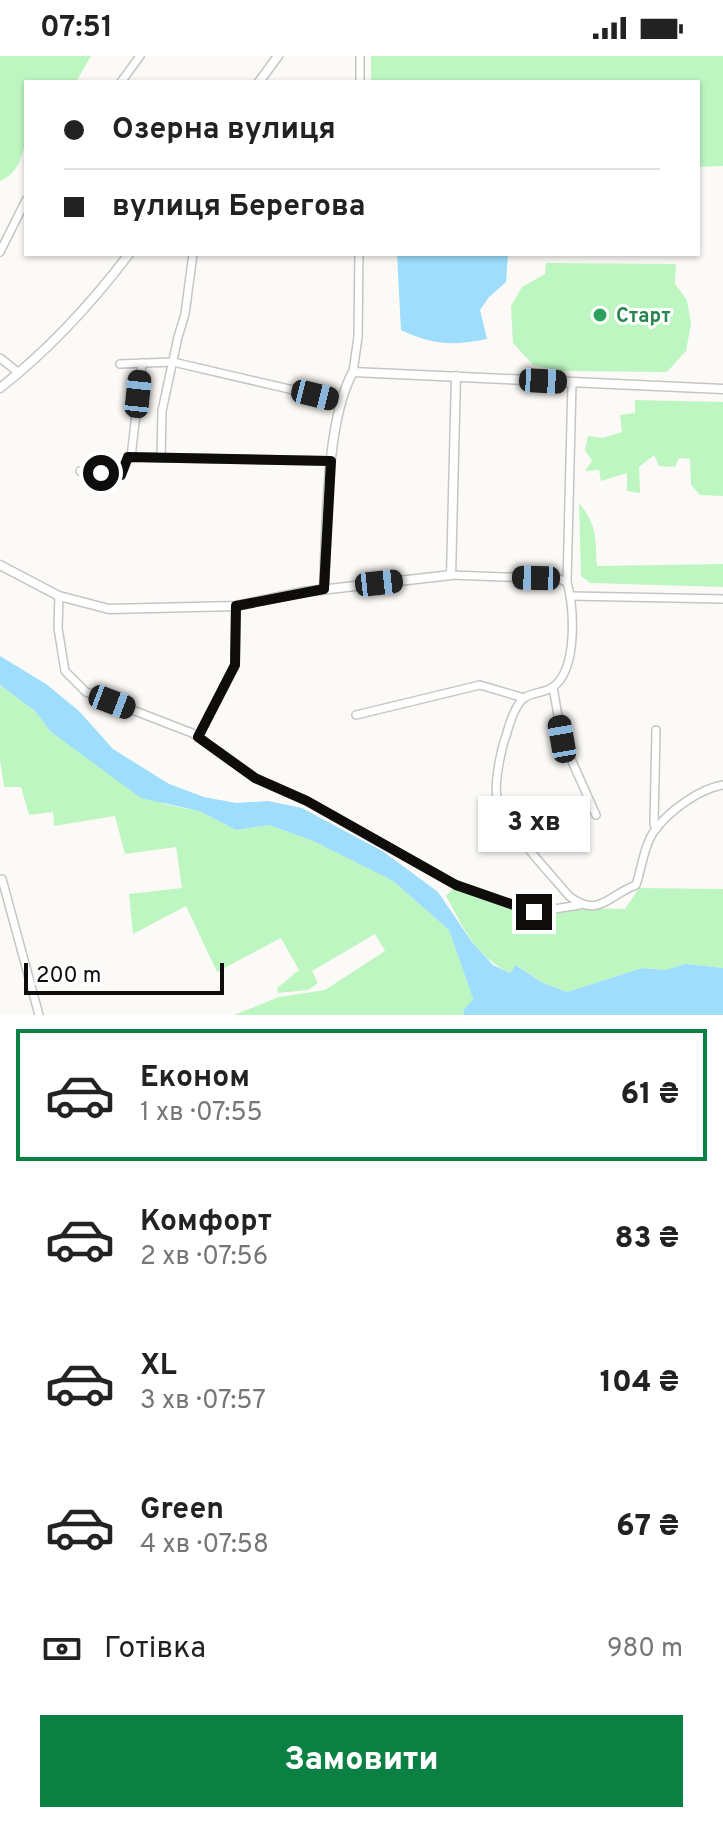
<!DOCTYPE html>
<html lang="uk">
<head>
<meta charset="utf-8">
<style>
	body { margin:0; font-family:Overpass,sans-serif; background:#f6f6f6; color:#222; height:100vh; display:flex; flex-direction:column; font-size:30px; white-space:nowrap }
	* { box-sizing:border-box; margin:0 }
	p { font-size:26px; color:#767676 }
	.icon { flex:none; width:44px; height:44px; fill:none; stroke:currentColor; stroke-width:2; stroke-linecap:round; stroke-linejoin:round }
	.map { position:relative; height:959px; overflow:hidden }
	.details { display:flex; flex-direction:column; background:#fff; flex:1 }
	.details>* { flex:none }
	.top-card { position:absolute; left:24px; top:24px; width:676px; height:176px; border-radius:0px; box-shadow:0 2px 6px #0004; display:grid; align-content:center; height:176px; padding:0 40px; background:#fff }
	.scale { position:absolute; left:24px; bottom:20px; width:200px; box-sizing:border-box; padding-left:8px; border:4px solid #0e0d0c; border-top:0; font-size:22px; line-height:28px; white-space:nowrap; color:#0e0d0c; -webkit-text-stroke:6px #fff; paint-order:stroke }
	.end { position:absolute; width:36px; height:36px; margin:-18px; border:10px solid #0e0d0c; background:#fff; box-shadow:0 0 0 4px #fff }
	.from { border-radius:50% }
	.bubble { position:absolute; height:56px; border-radius:0px; background:#fff; box-shadow:0 2px 6px #0004; font-size:26px; font-weight:800; line-height:56px; text-align:center }
	.car { position:absolute; width:24px; height:48px; margin:-24px -12px; border-radius:10px; box-shadow:0 0 6px 2px #0007; background:linear-gradient(#222 24%,#8ab4d8 0 40%,#222 0 76%,#8ab4d8 0 86%,#222 0) }
	.top-card b { display:flex; align-items:center; gap:28px; height:76px; font-size:30px }
	.top-card b+b { border-top:2px solid #e0e0e0 }
	.top-card i { width:20px; height:20px; background:#222 }
	ul { padding:14px 0 0; list-style:none }
	li { display:flex; align-items:center; gap:24px; height:132px; margin:0 16px 12px; padding:0 24px; border:4px solid transparent; border-radius:0px }
	li div { flex:1 }
	li b { display:block; font-size:30px }
	li em { font-style:normal; font-weight:800 }
	li.active { border-color:#0b8043 }
	li>.icon { width:72px; height:72px; stroke-width:1.5 }
	.pay { display:flex; align-items:center; gap:20px; height:88px; padding:0 40px; font-size:30px }
	.pay p { margin-inline-start:auto }
	.primary-button { display:flex; gap:16px; margin-top:auto; padding:16px 40px }
	.primary-button a { flex:1; height:92px; border-radius:0px; background:#0b8043; color:#fff; font-size:32px; font-weight:800; line-height:92px; text-align:center }
	.status { display:flex; justify-content:space-between; align-items:center; height:56px; padding:0 40px; background:#fff; direction:ltr }
	.status svg { height:22px; fill:currentColor }
	.map>svg:first-child { display:block }
</style>
</head>
<body>
<div class="status"><b>07:51</b><svg viewBox="0 0 49 12"><path d="M0 12V9h3v3zM5 12V6h3v6zM10 12V3h3v9zM15 12V0h3v12zM26 1h20v11H26zM47 4h2v5h-2z"/></svg></div>
<div class="map">
<svg width="723" height="959" viewBox="0 0 723 959">
	<rect width="100%" height="100%" fill="#fcfaf7"/>
	<g fill="#bef6c1">
		<path d="M0,0H91L76,26H26C26,55 34,112 0,125Z"/>
		<polygon points="371,0 723,0 723,110 698,111 698,26 371,26"/>
		<polygon points="546,207 676,208 675,228 687,244 691,268 686,295 667,316 559,315 533,309 513,287 511,250 522,231 545,218"/>
		<polygon points="635,344 723,346 723,440 700,439 691,429 690,403 679,402 675,411 659,410 654,399 639,411 640,437 627,435 627,417 601,425 599,414 585,415 592,405 585,394 588,380 603,382 622,376 620,359 635,357"/>
		<path d="M579,447C598,470 595,483 597,510L723,508V531L590,527L581,520Z"/>
		<polygon points="0,629 35,655 51,676 164,748 199,755 236,774 269,769 313,785 393,825 449,874 473,943 463,955 464,959 234,959 279,941 325,934 385,895 375,878 312,915 318,927 308,934 278,937 277,932 299,914 281,882 217,916 186,850 133,878 129,838 182,832 176,791 125,798 115,760 54,770 53,756 29,759 21,731 4,731 0,704"/>
		<path d="M456,829L535,856L577,852L625,853L639,832L723,833V912L686,908L665,914L642,912L567,936L541,926L517,909L510,917C476,901 463,871 446,840Z"/>
	</g>
	<g fill="#9eddfb">
		<path d="M508,198L506,226L489,241L480,254L487,283C453,290 433,289 401,274L397,198Z"/>
		<polygon points="0,600 46,628 79,655 113,693 169,728 204,741 236,747 268,745 302,752 384,796 438,836 472,886 493,909 510,917 516,909 541,926 567,936 642,912 665,914 686,908 723,912 723,959 464,959 463,955 473,943 449,874 393,825 313,785 269,769 236,774 199,755 141,742 51,676 35,655 0,629"/>
	</g>
	<g fill="none" stroke-linecap="round" stroke-linejoin="round">
		<g stroke="#c7c5c2" stroke-width="10">
			<g id="minor">
				<polyline points="121,26 140,0"/>
				<polyline points="360,26 360,0"/>
				<polyline points="0,196 26,144"/>
				<polyline points="0,302 19,317"/>
				<polyline points="120,308 173,306 341,345"/>
				<polyline points="353,316 358,281 359,198"/>
				<path d="M572,327L567,526C574,552 578,613 553,631C545,637 532,636 524,642C515,649 509,669 506,680C501,693 494,728 497,741C502,768 550,817 569,840C599,863 608,839 636,829C642,811 644,789 655,774C669,755 699,733 723,729"/>
				<polyline points="131,401 142,307"/>
				<polyline points="161,402 162,355 178,281 185,258 193,198"/>
				<polyline points="80,415 121,419 128,401 331,405"/>
				<polyline points="451,519 559,523 567,526"/>
				<polyline points="59,540 58,572 65,615 86,636 192,677 255,722 307,745 456,829 534,856 580,849"/>
				<polyline points="571,540 723,543"/>
				<polyline points="553,631 562,683 596,759"/>
				<polyline points="356,659 480,629 524,642"/>
				<polyline points="656,674 654,768 656,773"/>
				<polyline points="198,681 235,609 236,550"/>
				<polyline points="2,823 39,959"/>
			</g>
		</g>
		<g stroke="#c7c5c2" stroke-width="11">
			<g id="tertiary">
				<polyline points="259,26 278,0"/>
				<path d="M0,332C50,293 91,248 129,198"/>
				<polyline points="0,509 59,540 109,553 236,550 303,536 451,519 456,320"/>
				<path d="M324,533C327,476 325,365 353,316L723,333"/>
			</g>
		</g>
		<use href="#minor" stroke="#fff" stroke-width="7"/>
		<use href="#tertiary" stroke="#fff" stroke-width="8"/>
	</g>
	<g fill="none" stroke-linecap="round" stroke-linejoin="round">
		<polyline stroke="#0e0d0c" stroke-width="10" points="101,417 121,419 128,401 331,405 324,533 236,550 235,609 198,681 255,722 307,745 456,829 534,856"/>
	</g>
	<circle fill="#2e9e5b" stroke="#fff" stroke-width="3" cx="600" cy="259" r="8"/>
	<g text-anchor="middle" stroke-width="6" stroke-linejoin="round" paint-order="stroke">
		<g font-size="20" font-weight="bold" fill="#27864d" stroke="#fff" text-anchor="start">
			<text x="616" y="266">Старт</text>
		</g>
	</g>
</svg>
<div class="scale">200 m</div>
<i class="end from" style="left:101px;top:417px"></i>
<i class="end" style="left:534px;top:856px"></i>
<div class="bubble" style="left:478px;top:740px;width:112px">3 хв</div>
<i class="car" style="left:543px;top:325px;rotate:93deg"></i>
<i class="car" style="left:138px;top:338px;rotate:6deg"></i>
<i class="car" style="left:315px;top:339px;rotate:104deg"></i>
<i class="car" style="left:536px;top:522px;rotate:271deg"></i>
<i class="car" style="left:379px;top:527px;rotate:84deg"></i>
<i class="car" style="left:112px;top:646px;rotate:111deg"></i>
<i class="car" style="left:562px;top:683px;rotate:350deg"></i>
<div class="top-card">
<b><i class="from"></i>Озерна вулиця</b>
<b><i></i>вулиця Берегова</b>
</div>
</div>
<section class="details">
<ul>
<li class="active"><svg class="icon" aria-label="car" viewBox="0 0 24 24"><path d="M5 17H2v-5l4-1 3-4h7l3 4 3 1v5h-3M9 17h6M6 11h13"/><circle cx="7" cy="17" r="2"/><circle cx="17" cy="17" r="2"/></svg><div><b>Економ</b><p>1 хв · 07:55</p></div><em>61 ₴</em></li>
<li><svg class="icon" aria-label="car" viewBox="0 0 24 24"><path d="M5 17H2v-5l4-1 3-4h7l3 4 3 1v5h-3M9 17h6M6 11h13"/><circle cx="7" cy="17" r="2"/><circle cx="17" cy="17" r="2"/></svg><div><b>Комфорт</b><p>2 хв · 07:56</p></div><em>83 ₴</em></li>
<li><svg class="icon" aria-label="car" viewBox="0 0 24 24"><path d="M5 17H2v-5l4-1 3-4h7l3 4 3 1v5h-3M9 17h6M6 11h13"/><circle cx="7" cy="17" r="2"/><circle cx="17" cy="17" r="2"/></svg><div><b>XL</b><p>3 хв · 07:57</p></div><em>104 ₴</em></li>
<li><svg class="icon" aria-label="car" viewBox="0 0 24 24"><path d="M5 17H2v-5l4-1 3-4h7l3 4 3 1v5h-3M9 17h6M6 11h13"/><circle cx="7" cy="17" r="2"/><circle cx="17" cy="17" r="2"/></svg><div><b>Green</b><p>4 хв · 07:58</p></div><em>67 ₴</em></li>
</ul>
<div class="pay"><svg class="icon" aria-label="cash" viewBox="0 0 24 24"><path d="M3 7h18v10H3z"/><circle cx="12" cy="12" r="2"/></svg>Готівка<p>980 m</p></div>
<div class="primary-button"><a>Замовити</a></div>
</section>
</body>
</html>
